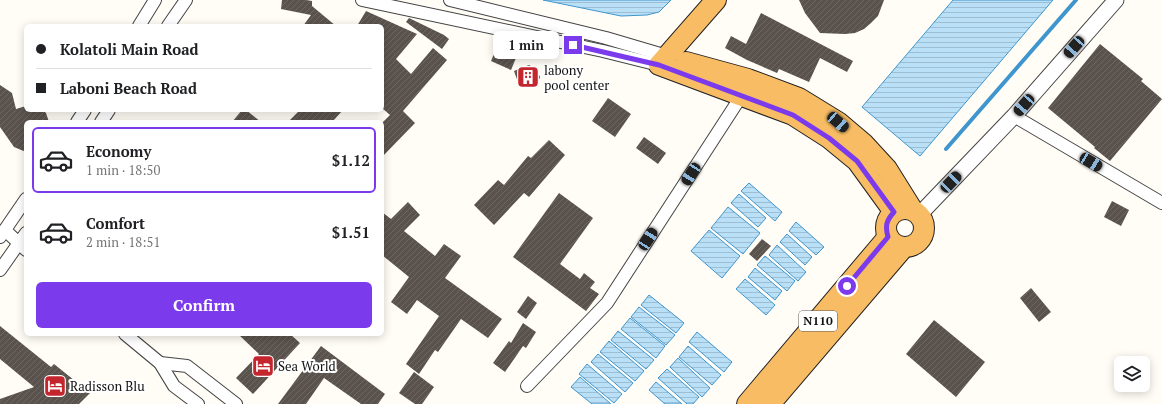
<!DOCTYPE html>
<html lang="en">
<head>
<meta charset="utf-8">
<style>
	body { margin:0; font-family:"PT Serif",serif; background:#f6f6f6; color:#202124; height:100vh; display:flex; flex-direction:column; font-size:15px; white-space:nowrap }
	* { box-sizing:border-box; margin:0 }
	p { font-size:13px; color:#757577 }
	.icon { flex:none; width:22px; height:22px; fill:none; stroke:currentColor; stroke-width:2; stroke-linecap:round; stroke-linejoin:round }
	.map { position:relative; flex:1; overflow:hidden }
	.panel { position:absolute; left:24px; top:120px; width:360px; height:216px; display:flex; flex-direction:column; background:#fff; border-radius:6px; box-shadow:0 2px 10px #0003 }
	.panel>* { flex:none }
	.guide { position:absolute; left:24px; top:24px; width:360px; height:88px; border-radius:6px; box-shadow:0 2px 10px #0003; display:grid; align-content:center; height:88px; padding:0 12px; background:#fff }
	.tools { position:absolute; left:1114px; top:356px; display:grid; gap:8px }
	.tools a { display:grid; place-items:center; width:36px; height:36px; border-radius:6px; background:#fff; box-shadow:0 2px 10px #0003; font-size:20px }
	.end { position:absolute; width:18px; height:18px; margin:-9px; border:5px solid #7c3aed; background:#fff; box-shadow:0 0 0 2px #fff }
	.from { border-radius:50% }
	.bubble { position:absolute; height:28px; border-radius:6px; background:#fff; box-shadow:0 2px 10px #0003; font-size:13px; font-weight:800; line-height:28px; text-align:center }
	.car { position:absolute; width:12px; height:24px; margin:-12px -6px; border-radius:5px; box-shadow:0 0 3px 1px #0007; background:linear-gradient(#222 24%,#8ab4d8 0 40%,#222 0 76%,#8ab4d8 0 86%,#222 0) }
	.guide b { display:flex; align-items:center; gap:14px; height:38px; font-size:15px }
	.guide b+b { border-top:1px solid #e0e0e0 }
	.guide i { width:10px; height:10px; background:#202124 }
	ul { padding:7px 0 0; list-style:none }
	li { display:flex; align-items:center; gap:12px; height:66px; margin:0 8px 6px; padding:0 4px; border:2px solid transparent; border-radius:6px }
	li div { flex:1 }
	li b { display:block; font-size:15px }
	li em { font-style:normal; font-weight:800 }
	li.on { border-color:#7c3aed }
	li>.icon { width:36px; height:36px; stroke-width:1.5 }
	.action { display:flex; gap:8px; margin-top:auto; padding:8px 12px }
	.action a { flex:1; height:46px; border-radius:6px; background:#7c3aed; color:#fff; font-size:16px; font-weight:800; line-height:46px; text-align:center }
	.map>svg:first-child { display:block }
</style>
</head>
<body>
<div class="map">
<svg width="1162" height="404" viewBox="0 0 1162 404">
	<defs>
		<pattern id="water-rules" width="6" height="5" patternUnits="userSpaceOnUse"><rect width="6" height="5" fill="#b9e0f7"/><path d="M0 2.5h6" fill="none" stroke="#9ebfd3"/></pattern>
		<pattern id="building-hatch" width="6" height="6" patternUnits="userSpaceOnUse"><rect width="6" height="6" fill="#5a524d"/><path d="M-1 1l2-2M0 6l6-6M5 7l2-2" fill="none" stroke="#6d6662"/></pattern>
	</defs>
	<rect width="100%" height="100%" fill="#fffdf5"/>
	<g fill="url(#water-rules)" stroke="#3f96cf">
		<polygon points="543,0 671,0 659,12 647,15 621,16"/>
		<polygon points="953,0 1053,0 920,156 862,107"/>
		<polygon points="749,183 782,212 775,221 741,191"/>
		<polygon points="739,194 766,218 758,227 731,203"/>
		<polygon points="728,207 760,233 743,254 711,228"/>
		<polygon points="796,222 824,247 816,255 789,231"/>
		<polygon points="709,230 740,256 722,278 691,251"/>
		<polygon points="787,234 812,257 805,265 780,242"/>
		<polygon points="777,245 806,272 798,281 769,255"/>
		<polygon points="765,256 795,281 787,291 757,265"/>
		<polygon points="755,268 782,291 775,300 748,277"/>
		<polygon points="745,279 775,305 766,315 736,289"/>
		<polygon points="649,295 684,323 676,333 641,305"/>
		<polygon points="639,307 675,335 666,345 631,317"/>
		<polygon points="630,318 665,346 656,358 621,329"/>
		<polygon points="618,331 654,360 646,369 611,340"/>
		<polygon points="697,332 732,362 724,372 689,342"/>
		<polygon points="609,341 644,371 635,381 600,352"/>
		<polygon points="688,346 721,375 712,385 679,357"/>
		<polygon points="598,354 633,383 625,392 591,362"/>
		<polygon points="678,358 710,388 702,397 670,367"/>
		<polygon points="587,364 622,394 614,403 579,374"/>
		<polygon points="667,369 699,397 693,404 687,404 658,378"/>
		<polygon points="580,377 611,404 592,404 571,387"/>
		<polygon points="656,382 682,404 665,404 649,390"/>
	</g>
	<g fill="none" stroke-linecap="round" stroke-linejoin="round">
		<polyline stroke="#3f96cf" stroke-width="4" points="946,149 1076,0"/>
	</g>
	<g fill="url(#building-hatch)">
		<polygon points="282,0 306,0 312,1 312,6 336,26 303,26 311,15 281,9"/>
		<polygon points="799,0 884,0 878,16 871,23 864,29 855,33 845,34 820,33 805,13"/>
		<polygon points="366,11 417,34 396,59 411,74 433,48 447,60 403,111 415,123 382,157 382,123 390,115 382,108 382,26 357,26"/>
		<polygon points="761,13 853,61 847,72 820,58 809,82 779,69 777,73 747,60 725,48 731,36 746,44"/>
		<polygon points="409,18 444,35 449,39 442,49 406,22"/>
		<polygon points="1100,44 1143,79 1141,81 1162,99 1110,161 1094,148 1095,147 1048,108"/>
		<polygon points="496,49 516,58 511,70 491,61"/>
		<polygon points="529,65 536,69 540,77 537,85 531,88 525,88 519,85 514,71"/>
		<polygon points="0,85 12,93 16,109 26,106 26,110 43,110 46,113 49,122 26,122 26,152 14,147 0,127"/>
		<polygon points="608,98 631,114 615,137 592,121"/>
		<polygon points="242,110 246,110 261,122 232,122"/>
		<polygon points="300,110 343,110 332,122 288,122"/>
		<polygon points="644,137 666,153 658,164 636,148"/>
		<polygon points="549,140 565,155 529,197 524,193 494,225 474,205 498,180 504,185 528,156 531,158"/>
		<polygon points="559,193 593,218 560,264 580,279 584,273 595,282 590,288 599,294 586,311 513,257"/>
		<polygon points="1112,201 1129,210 1121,226 1104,217"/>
		<polygon points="408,202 420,215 404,231 435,256 444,244 461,256 445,278 502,319 488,338 461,319 438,352 435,350 419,374 406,364 439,316 417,300 407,314 391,302 409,277 382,255 382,212 391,219"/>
		<polygon points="762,239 771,246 757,261 749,254"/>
		<polygon points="1031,288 1051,312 1039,322 1020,298"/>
		<polygon points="528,296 537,303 526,319 517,312"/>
		<polygon points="934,320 985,362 956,397 906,354"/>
		<polygon points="523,323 536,332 526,348 523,346 505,372 493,363 509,341 511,343"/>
		<polygon points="0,326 51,367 54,364 90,393 79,404 0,404 0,399 34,387 0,359"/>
		<polygon points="238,334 290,334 300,343 253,394 236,378 259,354"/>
		<polygon points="321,346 385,394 378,404 361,404 324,378 306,404 278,404"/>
		<polygon points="414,372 434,387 422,404 415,404 399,393"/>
	</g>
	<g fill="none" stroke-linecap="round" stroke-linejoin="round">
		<g stroke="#444" stroke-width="14">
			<g id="minor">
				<polyline points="362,0 603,51 659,65"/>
				<polyline points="450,0 606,38 667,56"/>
				<polyline points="139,26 155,0"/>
				<polyline points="168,26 186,0"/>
				<polyline points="1014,116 1162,203"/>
				<polyline points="77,122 85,110"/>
				<polyline points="101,122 109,110"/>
				<polyline points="5,230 26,250"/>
				<polyline points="0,237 26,199"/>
				<polyline points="0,270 26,233"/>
				<polyline points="125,334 160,363 174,386 198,404"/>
				<polyline points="160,363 187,366 236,404"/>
				<polyline points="527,386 607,303 742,95"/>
			</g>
		</g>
		<g stroke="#444" stroke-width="17">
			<polyline id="tertiary" points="920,214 1014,116 1116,0"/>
		</g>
		<g stroke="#222" stroke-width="22">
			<g id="trunk">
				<polyline points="716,0 659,65 793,115 829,138 857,161 894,212"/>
				<polyline points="686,62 748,79 799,98 838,122 864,144 887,169 912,209"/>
				<circle cx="905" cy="228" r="19"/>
				<polyline points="747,404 888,237"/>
				<polyline points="770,404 904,247"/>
			</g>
		</g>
		<use href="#minor" stroke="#fff" stroke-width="12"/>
		<use href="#tertiary" stroke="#fff" stroke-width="15"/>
		<use href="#trunk" stroke="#f7bc64" stroke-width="20"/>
	</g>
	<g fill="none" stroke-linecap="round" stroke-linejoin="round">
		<path stroke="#7c3aed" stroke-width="5" d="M573,45L659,65L793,115L829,138L857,161L894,212C886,221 885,226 888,237L847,286"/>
	</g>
	<defs>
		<g id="building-square" transform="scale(1.15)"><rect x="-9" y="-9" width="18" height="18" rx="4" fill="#c4262e" stroke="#fff"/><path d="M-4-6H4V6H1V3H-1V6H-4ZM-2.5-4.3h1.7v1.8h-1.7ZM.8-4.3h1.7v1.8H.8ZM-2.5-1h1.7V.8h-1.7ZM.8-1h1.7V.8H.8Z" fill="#fff"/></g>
		<g id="hotel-square" transform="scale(1.15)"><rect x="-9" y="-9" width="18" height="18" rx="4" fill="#c4262e" stroke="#fff"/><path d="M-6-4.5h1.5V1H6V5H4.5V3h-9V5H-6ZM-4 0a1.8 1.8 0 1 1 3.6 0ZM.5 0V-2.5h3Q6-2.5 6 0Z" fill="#fff"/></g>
	</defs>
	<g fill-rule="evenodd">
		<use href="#building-square" x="528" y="77"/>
		<use href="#hotel-square" x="263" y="366"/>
		<use href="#hotel-square" x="55" y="386"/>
	</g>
	<g text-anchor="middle" stroke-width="4" stroke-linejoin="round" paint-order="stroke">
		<rect fill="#fff" stroke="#585858" stroke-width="1" x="799" y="311" width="38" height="20" rx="3"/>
		<g font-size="12" font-weight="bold" fill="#111">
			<text x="818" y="325">N110</text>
		</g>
		<g font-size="13" fill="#111" stroke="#fff" text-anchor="start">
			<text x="544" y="75">labony<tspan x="544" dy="15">pool center</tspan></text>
			<text x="278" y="371">Sea World</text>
			<text x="70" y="391">Radisson Blu</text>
		</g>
	</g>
</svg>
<div class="tools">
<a><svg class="icon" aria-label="layers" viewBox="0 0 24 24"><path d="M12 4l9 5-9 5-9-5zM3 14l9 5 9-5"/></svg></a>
</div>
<i class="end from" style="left:847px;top:286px"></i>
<i class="end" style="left:573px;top:45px"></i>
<div class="bubble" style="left:493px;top:31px;width:66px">1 min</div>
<i class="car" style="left:1074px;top:47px;rotate:221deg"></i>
<i class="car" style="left:1024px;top:105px;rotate:221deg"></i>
<i class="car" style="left:838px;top:122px;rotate:131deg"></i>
<i class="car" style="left:1091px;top:162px;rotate:121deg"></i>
<i class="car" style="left:691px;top:174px;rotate:213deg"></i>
<i class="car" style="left:951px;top:182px;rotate:44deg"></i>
<i class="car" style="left:648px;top:239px;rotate:33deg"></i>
<div class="guide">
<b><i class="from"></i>Kolatoli Main Road</b>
<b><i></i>Laboni Beach Road</b>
</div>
<section class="panel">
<ul>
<li class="on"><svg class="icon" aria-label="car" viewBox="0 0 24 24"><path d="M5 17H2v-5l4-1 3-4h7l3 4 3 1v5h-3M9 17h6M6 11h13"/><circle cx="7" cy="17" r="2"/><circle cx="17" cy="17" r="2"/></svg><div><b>Economy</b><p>1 min · 18:50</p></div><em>$1.12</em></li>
<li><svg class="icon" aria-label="car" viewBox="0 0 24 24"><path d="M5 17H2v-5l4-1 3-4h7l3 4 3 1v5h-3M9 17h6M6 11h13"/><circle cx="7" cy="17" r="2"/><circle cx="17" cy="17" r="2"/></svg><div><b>Comfort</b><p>2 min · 18:51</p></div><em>$1.51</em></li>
</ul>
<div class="action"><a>Confirm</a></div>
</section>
</div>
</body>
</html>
